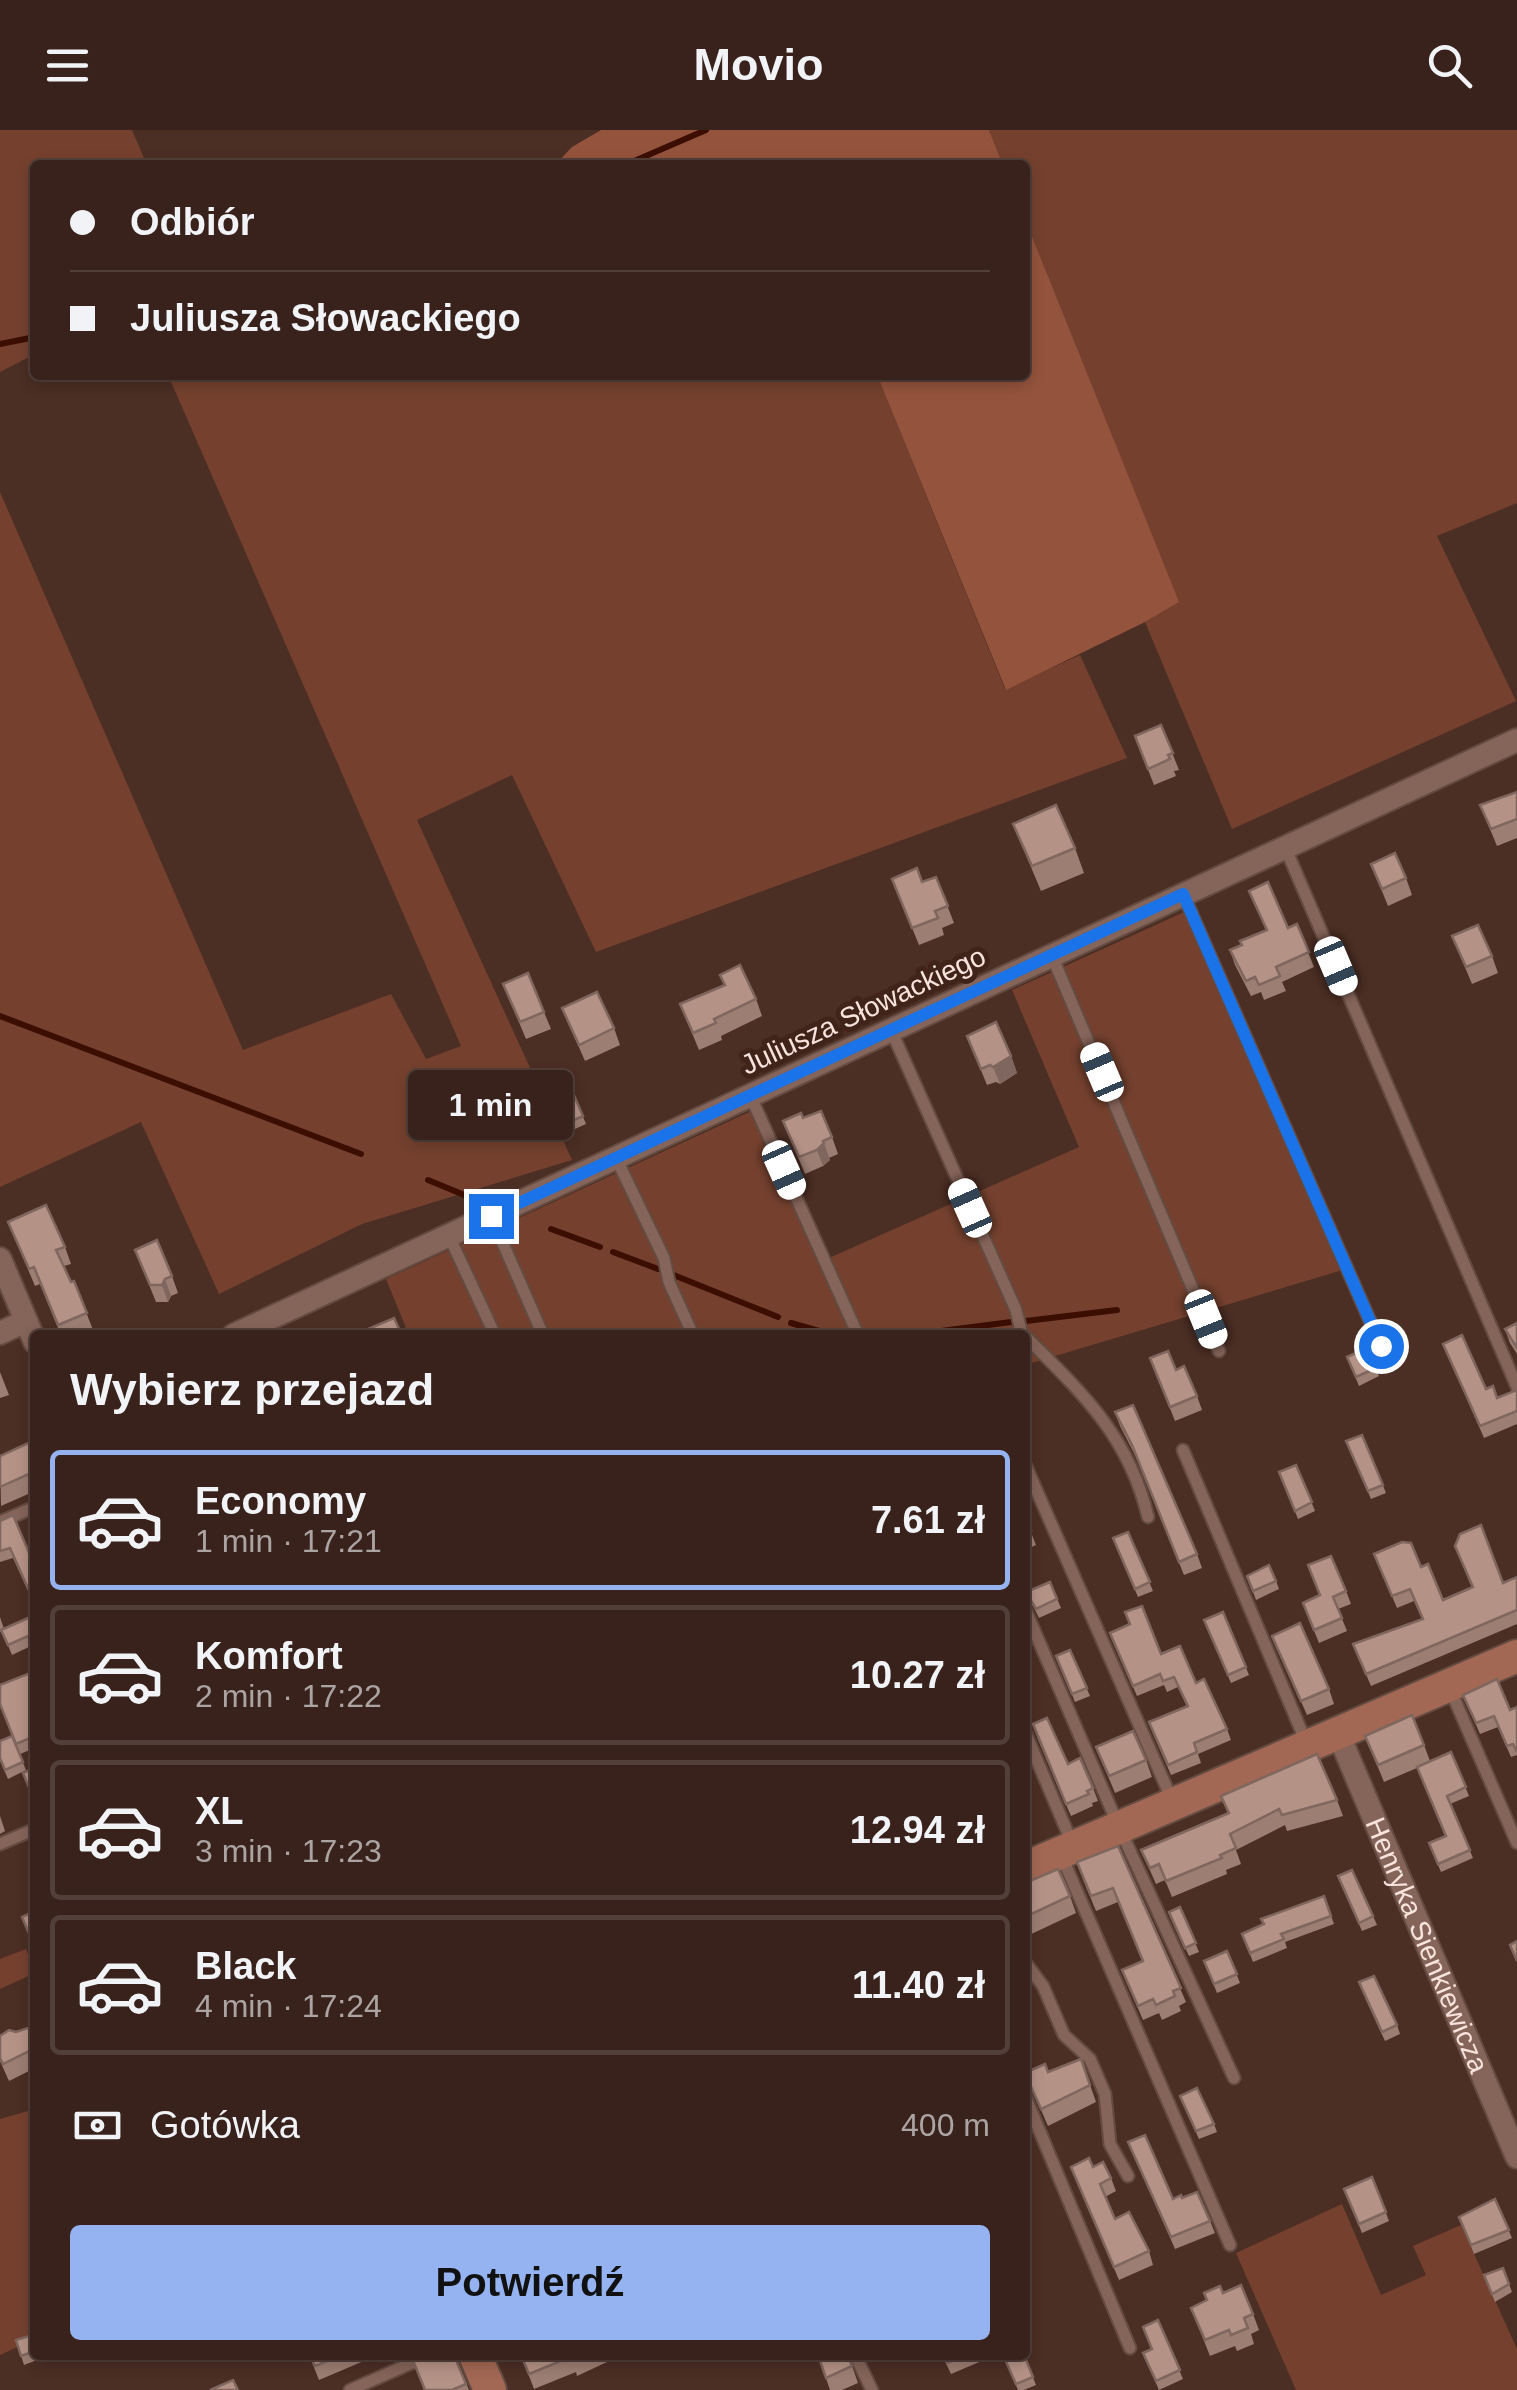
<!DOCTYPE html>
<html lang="pl">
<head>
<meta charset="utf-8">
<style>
	body { margin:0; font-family:Helvetica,sans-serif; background:#432f28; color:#f1f3f6; height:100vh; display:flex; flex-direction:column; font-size:38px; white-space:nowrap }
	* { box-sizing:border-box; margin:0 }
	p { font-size:32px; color:#aba4a3 }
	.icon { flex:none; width:55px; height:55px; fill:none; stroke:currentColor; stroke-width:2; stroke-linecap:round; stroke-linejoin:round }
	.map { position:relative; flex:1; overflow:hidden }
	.details { position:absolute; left:30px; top:1200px; width:1000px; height:1030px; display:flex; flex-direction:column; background:#38221b; border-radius:10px; box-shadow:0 5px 15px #0003,0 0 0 2px #523f3a }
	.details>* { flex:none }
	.hud { position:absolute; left:30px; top:30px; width:1000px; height:220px; border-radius:10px; box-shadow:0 5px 15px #0003,0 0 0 2px #523f3a; display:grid; align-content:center; height:220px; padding:0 40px; background:#38221b }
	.end { position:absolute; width:45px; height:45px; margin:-22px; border:12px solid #1a73e8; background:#fff; box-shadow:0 0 0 5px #fff }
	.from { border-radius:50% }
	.bubble { position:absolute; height:70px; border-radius:10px; background:#38221b; box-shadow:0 5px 15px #0003,0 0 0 2px #523f3a; font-size:32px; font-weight:800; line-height:70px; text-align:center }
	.car { position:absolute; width:30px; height:60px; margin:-30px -15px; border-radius:12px; box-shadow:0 0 8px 2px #0007; background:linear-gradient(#fff 24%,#345 0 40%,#fff 0 76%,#345 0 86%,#fff 0) }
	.hud b { display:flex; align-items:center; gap:35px; height:95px; font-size:38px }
	.hud b+b { border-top:2px solid #523f3a }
	.hud i { width:25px; height:25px; background:#f1f3f6 }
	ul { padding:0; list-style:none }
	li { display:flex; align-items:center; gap:30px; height:140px; margin:0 20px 15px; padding:0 20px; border:5px solid #523f3a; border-radius:10px }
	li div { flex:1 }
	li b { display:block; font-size:38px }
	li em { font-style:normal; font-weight:800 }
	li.selected { border-color:#95b2f1 }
	li>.icon { width:90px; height:90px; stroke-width:1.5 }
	h2 { padding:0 40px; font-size:45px; line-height:120px }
	.pay { display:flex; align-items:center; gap:25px; height:110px; padding:0 40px; font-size:38px }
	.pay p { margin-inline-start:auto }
	.action { display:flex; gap:20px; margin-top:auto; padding:20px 40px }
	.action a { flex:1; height:115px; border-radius:10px; background:#95b2f1; color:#111; font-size:40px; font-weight:800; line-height:115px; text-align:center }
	header { display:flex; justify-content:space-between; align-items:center; height:130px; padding:0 40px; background:#38221b; font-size:45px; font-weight:800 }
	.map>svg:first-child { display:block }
</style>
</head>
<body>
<header><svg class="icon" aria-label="menu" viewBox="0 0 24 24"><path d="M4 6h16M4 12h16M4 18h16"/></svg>Movio<svg class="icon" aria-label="search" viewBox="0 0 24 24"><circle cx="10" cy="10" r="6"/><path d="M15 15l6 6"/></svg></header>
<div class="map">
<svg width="1517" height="2260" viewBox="0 0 1517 2260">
	<rect width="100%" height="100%" fill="#4b2e24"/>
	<g fill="#75412e">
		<polygon points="0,0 132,0 147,35 35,35 35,224 0,242"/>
		<polygon points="989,0 1517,0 1517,373 1437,406 1516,571 1232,699 1145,492 1178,472 1025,89 1025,35 1003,35"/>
		<polygon points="168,245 877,245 1005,559 1080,525 1127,628 596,822 512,645 417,690 572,1030 362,1094 219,1164 141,992 0,1057 0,362 243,920 391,864 426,929 461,916"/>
		<polygon points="1193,778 1346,1139 1025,1235 1025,1205 409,1205 386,1149 758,978 829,1128 1079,1017 1012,860"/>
		<polygon points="26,1819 35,1843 0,1859 0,1829"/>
		<polygon points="35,1979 35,2209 0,2225 0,1989"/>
		<polygon points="1342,2074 1381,2165 1426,2145 1413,2116 1461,2095 1517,2219 1517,2260 1296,2260 1236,2123"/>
	</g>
	<g fill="#94533c">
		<polygon points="601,0 989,0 1003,35 555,35 572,17"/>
		<polygon points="1025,89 1179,472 1145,492 1006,560 877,245 1025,245"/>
	</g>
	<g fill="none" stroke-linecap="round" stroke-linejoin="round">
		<g stroke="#3b0e00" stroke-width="6">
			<polyline points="625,35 706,0"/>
			<polyline points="0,214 35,207"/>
			<polyline points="0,886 361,1024"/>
			<polyline points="428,1050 474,1069"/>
			<polyline points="551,1099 600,1117"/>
			<polyline points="613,1122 658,1139"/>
			<polyline points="671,1144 778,1187"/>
			<polyline points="1026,1191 1117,1180"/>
			<polyline points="791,1193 833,1205"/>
			<polyline points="910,1205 1011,1192"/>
		</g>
		<g stroke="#644b42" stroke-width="15">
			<g id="lane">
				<polyline points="1285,717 1517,1257"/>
				<polyline points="1183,764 1381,1216"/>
				<polyline points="1052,826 1219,1221"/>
				<polyline points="891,900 1016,1180 1022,1205"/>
				<polyline points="750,965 858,1205"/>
				<polyline points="616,1028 664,1128 669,1152 693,1205"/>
				<polyline points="491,1086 543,1205"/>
				<polyline points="449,1106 495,1205"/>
				<path d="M1025,1206C1082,1263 1129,1306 1148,1387"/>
				<polyline points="1183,1320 1306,1612"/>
				<polyline points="1025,1334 1172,1670"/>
				<polyline points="0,1392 35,1377"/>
				<polyline points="1025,1479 1119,1697 1234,1948"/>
				<polyline points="1450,1559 1517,1713"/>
				<polyline points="1025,1602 1072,1713"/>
				<polyline points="0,1714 35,1699"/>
				<polyline points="1062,1727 1230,2115"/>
				<polyline points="1025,1832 1043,1856 1064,1905 1090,1929 1105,1964 1110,2014 1128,2046"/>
				<polyline points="1025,1966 1130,2218"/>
				<polyline points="855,2225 872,2260"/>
				<polyline points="350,2260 430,2225"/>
			</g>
		</g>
		<g stroke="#644b42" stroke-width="26">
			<g id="street">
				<polyline points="0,1129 35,1212"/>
				<polyline points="0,1203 26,1191"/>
				<polyline points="234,1205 1517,610"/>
				<path id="s1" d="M1338,1603L1517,2027"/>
			</g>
		</g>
		<g stroke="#644b42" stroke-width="36">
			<g id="secondary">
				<polyline points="1025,1738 1517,1526"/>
				<polyline points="475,2225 490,2260"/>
			</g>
		</g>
		<use href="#lane" stroke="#856459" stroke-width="11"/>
		<use href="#street" stroke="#856459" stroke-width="22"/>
		<use href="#secondary" stroke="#a26854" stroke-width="32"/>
	</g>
	<g fill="#9c7e73">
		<polygon points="1161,595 1179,640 1174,641 1176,646 1154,655 1135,606"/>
		<polygon points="1517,662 1517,708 1497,716 1480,675"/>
		<polygon points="1013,694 1075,718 1084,743 1041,761"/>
		<polygon points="1371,734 1406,748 1412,765 1388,776"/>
		<polygon points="936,747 954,793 942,798 944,805 919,815 892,749 922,752"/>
		<polygon points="1249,761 1288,798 1297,794 1314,837 1282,852 1286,861 1264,870 1261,862 1251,866 1235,835 1230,820 1266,800"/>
		<polygon points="1452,806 1492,826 1498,843 1472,854"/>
		<polygon points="720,845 756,869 762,886 721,906 722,910 699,920 680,874 724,855"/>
		<polygon points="503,854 544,882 551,899 526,909"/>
		<polygon points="562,878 614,898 620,915 585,931"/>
		<polygon points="967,906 1011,926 1017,943 1000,954 996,952 987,955"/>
		<polygon points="573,963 586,994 566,1003 553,971"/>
		<polygon points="803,988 832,1007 838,1024 829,1028 830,1030 823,1036 805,1044 783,991"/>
		<polygon points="8,1092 65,1117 71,1134 64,1136 71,1152 74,1151 93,1200 80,1205 61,1205 40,1154 35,1156"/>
		<polygon points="135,1120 172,1146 178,1163 171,1166 168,1172 156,1172"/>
		<polygon points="1517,1193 1517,1224 1510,1213 1505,1199"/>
		<polygon points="1443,1214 1486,1259 1497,1268 1517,1260 1517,1294 1484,1308"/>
		<polygon points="1347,1227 1376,1238 1379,1246 1359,1256"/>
		<polygon points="1150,1228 1176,1240 1197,1266 1202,1280 1175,1291"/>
		<polygon points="0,1242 9,1265 0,1268"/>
		<polygon points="1115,1282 1197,1424 1202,1438 1184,1445 1137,1329 1120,1296"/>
		<polygon points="1362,1305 1386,1363 1371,1369 1346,1311"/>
		<polygon points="35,1310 35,1361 1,1376 0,1326"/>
		<polygon points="1296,1335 1315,1381 1298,1389 1279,1342"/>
		<polygon points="1025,1387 1036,1415 1025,1420"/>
		<polygon points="0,1391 33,1432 35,1431 35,1476 13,1428 0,1432"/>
		<polygon points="1128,1402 1153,1461 1138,1467 1113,1408"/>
		<polygon points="1455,1416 1503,1453 1517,1447 1517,1494 1371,1556 1353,1514 1422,1489 1414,1471 1397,1478 1374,1424 1421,1437 1443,1470 1472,1458"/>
		<polygon points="1247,1446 1276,1451 1279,1459 1256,1470"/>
		<polygon points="1050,1452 1061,1478 1039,1488 1026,1462"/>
		<polygon points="1346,1461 1351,1474 1338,1479 1347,1501 1319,1513 1303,1473"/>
		<polygon points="1223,1482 1249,1545 1231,1553 1204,1490"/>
		<polygon points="35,1485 35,1527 31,1516 12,1525 2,1501 0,1502 0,1487 4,1499"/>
		<polygon points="1272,1506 1329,1559 1334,1574 1307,1585"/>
		<polygon points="1114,1514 1161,1524 1196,1553 1227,1599 1231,1610 1198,1624 1201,1633 1171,1645 1153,1603 1187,1577 1178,1557 1167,1562 1164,1555 1137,1566"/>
		<polygon points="1070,1520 1090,1566 1075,1572 1056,1526"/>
		<polygon points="35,1541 35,1618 20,1624 0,1575"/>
		<polygon points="1468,1576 1510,1580 1517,1577 1517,1625 1511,1627 1498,1597 1480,1604"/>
		<polygon points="12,1606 26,1640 8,1649 0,1630"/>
		<polygon points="1365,1606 1424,1615 1430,1631 1451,1622 1469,1666 1450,1674 1473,1728 1441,1742 1429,1713 1446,1706 1417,1638 1384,1652"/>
		<polygon points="1037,1607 1093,1658 1098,1671 1092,1673 1093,1676 1071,1686"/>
		<polygon points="1096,1617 1146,1630 1152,1647 1115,1663"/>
		<polygon points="1025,1625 1031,1641 1025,1644"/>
		<polygon points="1221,1666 1337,1670 1343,1686 1287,1701 1285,1695 1236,1720 1241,1734 1226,1740 1227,1744 1172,1767 1165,1750 1156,1754 1141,1720 1228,1684"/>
		<polygon points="0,1686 5,1701 0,1704"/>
		<polygon points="1118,1716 1186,1872 1179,1876 1181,1881 1162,1890 1159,1883 1143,1890 1128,1855 1122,1840 1143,1831 1118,1772 1096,1781 1082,1747"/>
		<polygon points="1338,1746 1373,1786 1377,1795 1362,1801"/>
		<polygon points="1025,1753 1070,1766 1076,1783 1025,1807"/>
		<polygon points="1324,1766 1334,1794 1285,1812 1287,1818 1253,1832 1242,1804"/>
		<polygon points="1180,1777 1199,1822 1189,1826 1172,1790"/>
		<polygon points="1227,1821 1240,1853 1217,1863 1204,1831"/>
		<polygon points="1362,1861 1397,1895 1400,1904 1385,1911"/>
		<polygon points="16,1902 35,1907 35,1938 9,1951 0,1931 0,1906"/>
		<polygon points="1081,1929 1096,1972 1048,1996 1025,1943 1048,1942"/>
		<polygon points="1180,1966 1214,1994 1217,2002 1199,2009"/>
		<polygon points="1128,2012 1173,2069 1182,2068 1210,2091 1215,2103 1175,2119"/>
		<polygon points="1071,2037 1093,2037 1111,2048 1116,2061 1105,2067 1115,2089 1149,2121 1153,2135 1119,2150"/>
		<polygon points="1372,2047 1389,2091 1362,2103 1344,2059"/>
		<polygon points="1495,2069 1512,2108 1474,2124 1459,2087"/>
		<polygon points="1503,2138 1512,2162 1495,2172 1484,2145"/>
		<polygon points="1223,2163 1253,2184 1259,2200 1251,2204 1254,2214 1237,2221 1235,2216 1210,2226 1191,2178"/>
		<polygon points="1158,2190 1183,2249 1159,2260 1143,2223 1152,2220"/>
		<polygon points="16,2210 35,2213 35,2225 39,2225 40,2229 24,2235"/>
		<polygon points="309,2225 378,2225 319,2250"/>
		<polygon points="454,2225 469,2260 424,2260"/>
		<polygon points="521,2225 622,2225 577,2246 576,2242 534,2259"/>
		<polygon points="818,2225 852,2236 858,2253 842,2260 830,2260"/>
		<polygon points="942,2225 982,2225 984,2230 951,2244"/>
		<polygon points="1003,2225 1024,2225 1036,2255 1024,2260 1018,2260"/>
	</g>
	<g fill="#7f665e">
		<polygon points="1011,926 1017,943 1000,954 993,937"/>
		<polygon points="824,1013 830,1030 823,1036 817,1020"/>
		<polygon points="165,1149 171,1166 168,1172 162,1155"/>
	</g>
	<g fill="#b59286" stroke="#7f665e" stroke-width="2.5">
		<polygon points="1161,595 1173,623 1168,625 1170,629 1148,639 1135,606"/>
		<polygon points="1517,662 1517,689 1491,699 1480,675"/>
		<polygon points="1056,675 1075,718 1032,736 1013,694"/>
		<polygon points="1395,723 1406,748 1382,759 1371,734"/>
		<polygon points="917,738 922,752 936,747 948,776 935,781 938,788 912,798 892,749"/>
		<polygon points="1268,752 1288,798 1297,794 1309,822 1276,837 1280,846 1259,855 1255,847 1246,851 1230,820 1242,815 1240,811 1267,800 1249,761"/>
		<polygon points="1478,795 1492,826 1466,837 1452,806"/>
		<polygon points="740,835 756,869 714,889 716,893 693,903 680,874 725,855 720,845"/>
		<polygon points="528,843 544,882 520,892 503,854"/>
		<polygon points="597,862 614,898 579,915 562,878"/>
		<polygon points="996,892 1011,926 993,937 990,935 981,939 967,906"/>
		<polygon points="573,963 583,986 563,995 553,971"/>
		<polygon points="821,981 832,1007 823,1011 824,1013 817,1020 799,1027 783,991 801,983 803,988"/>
		<polygon points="46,1075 65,1117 56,1120 71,1152 74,1151 87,1183 58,1195 34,1137 29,1139 8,1092"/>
		<polygon points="157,1110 172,1146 165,1149 162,1155 150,1155 135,1120"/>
		<polygon points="394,1188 400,1201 405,1199 408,1205 354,1205"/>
		<polygon points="1517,1193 1517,1218 1505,1199"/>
		<polygon points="1462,1205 1486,1259 1493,1256 1497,1268 1517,1260 1517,1281 1480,1296 1443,1214"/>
		<polygon points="1367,1218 1376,1238 1356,1247 1347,1227"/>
		<polygon points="1168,1221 1176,1240 1184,1236 1197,1266 1170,1277 1150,1228"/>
		<polygon points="1133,1275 1197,1424 1179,1432 1132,1315 1115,1282"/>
		<polygon points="1362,1305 1383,1355 1368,1361 1346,1311"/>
		<polygon points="35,1310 35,1338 30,1340 31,1343 0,1357 0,1326"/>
		<polygon points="1296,1335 1312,1372 1295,1381 1279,1342"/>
		<polygon points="13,1385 33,1432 35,1431 35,1474 10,1418 0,1421 0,1391"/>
		<polygon points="1025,1387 1031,1401 1025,1404"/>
		<polygon points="1481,1395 1503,1453 1517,1447 1517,1480 1366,1544 1353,1514 1423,1489 1410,1459 1392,1466 1374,1424 1402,1412 1411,1413 1421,1437 1428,1434 1443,1470 1473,1457 1455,1416 1460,1404"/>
		<polygon points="1128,1402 1150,1452 1135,1459 1113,1408"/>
		<polygon points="1331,1426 1346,1461 1333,1467 1342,1488 1314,1500 1303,1473 1320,1465 1308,1435"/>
		<polygon points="1269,1435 1276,1451 1253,1461 1247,1446"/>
		<polygon points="1050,1452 1057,1469 1036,1479 1026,1462"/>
		<polygon points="1142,1476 1161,1524 1180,1516 1196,1553 1204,1549 1227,1599 1194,1613 1197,1622 1168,1635 1149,1592 1188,1576 1174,1547 1163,1551 1160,1544 1133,1556 1110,1503 1130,1494 1125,1482"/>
		<polygon points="1223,1482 1246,1537 1228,1545 1204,1490"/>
		<polygon points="35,1485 35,1526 28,1506 8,1515 1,1500"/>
		<polygon points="1300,1493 1329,1559 1301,1571 1272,1506"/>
		<polygon points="1070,1520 1087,1558 1072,1564 1056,1526"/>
		<polygon points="35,1541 35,1606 16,1614 0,1574 0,1555"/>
		<polygon points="1497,1549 1510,1580 1517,1577 1517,1622 1513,1614 1507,1616 1494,1586 1476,1593 1463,1565"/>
		<polygon points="1412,1585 1424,1615 1378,1635 1365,1606"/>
		<polygon points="1047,1588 1068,1634 1080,1628 1093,1658 1087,1661 1089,1664 1066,1674 1033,1594"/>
		<polygon points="1133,1601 1146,1630 1109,1646 1096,1617"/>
		<polygon points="12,1606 23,1632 5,1640 0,1628 0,1611"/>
		<polygon points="1451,1622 1466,1657 1447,1666 1470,1720 1438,1734 1429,1713 1446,1706 1417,1637"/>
		<polygon points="1317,1624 1337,1670 1282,1685 1279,1679 1230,1704 1236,1718 1220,1725 1222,1728 1166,1751 1159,1734 1150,1738 1141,1720 1229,1683 1221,1666"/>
		<polygon points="35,1638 35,1672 23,1643"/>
		<polygon points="35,1713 35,1728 30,1715"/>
		<polygon points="1118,1716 1181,1858 1173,1861 1175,1866 1156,1875 1153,1869 1138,1876 1122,1840 1143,1831 1113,1758 1091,1766 1077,1732"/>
		<polygon points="1058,1739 1070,1766 1025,1787 1025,1753"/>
		<polygon points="1352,1740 1373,1786 1359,1793 1338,1746"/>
		<polygon points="1324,1766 1331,1786 1281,1804 1284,1809 1250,1823 1242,1804 1264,1794 1261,1789"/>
		<polygon points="1180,1777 1196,1813 1185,1818 1169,1782"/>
		<polygon points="35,1781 35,1817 22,1787"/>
		<polygon points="1517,1811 1517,1831 1510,1815"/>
		<polygon points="1227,1821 1237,1844 1214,1854 1204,1831"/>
		<polygon points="1374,1846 1397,1895 1382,1902 1359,1852"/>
		<polygon points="31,1897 35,1907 35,1918 3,1934 0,1928 0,1906 9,1900 16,1902"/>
		<polygon points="1081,1929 1090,1955 1041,1979 1025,1943 1045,1934 1048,1942"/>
		<polygon points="1197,1958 1214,1994 1196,2001 1180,1966"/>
		<polygon points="1145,2005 1173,2069 1181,2065 1182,2068 1197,2062 1210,2091 1171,2107 1128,2012"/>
		<polygon points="1089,2028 1093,2037 1103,2032 1111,2048 1100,2054 1115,2089 1129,2082 1149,2121 1114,2137 1071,2037"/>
		<polygon points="1372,2047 1386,2082 1359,2094 1344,2059"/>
		<polygon points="1495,2069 1509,2100 1471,2115 1459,2087"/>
		<polygon points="1503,2138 1509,2154 1492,2164 1484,2145"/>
		<polygon points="1241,2155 1253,2184 1244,2188 1248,2198 1231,2205 1229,2200 1205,2210 1191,2178 1207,2170 1204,2163 1220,2156 1223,2163"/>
		<polygon points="1158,2190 1180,2240 1156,2251 1143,2223 1152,2219 1143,2197"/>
		<polygon points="32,2205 35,2221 21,2226 16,2210"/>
		<polygon points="310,2225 342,2225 315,2236"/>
		<polygon points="418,2225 454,2225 466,2254 452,2260 425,2260 412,2228"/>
		<polygon points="521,2225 582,2225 572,2230 570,2227 529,2244"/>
		<polygon points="818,2225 847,2225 852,2236 826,2248"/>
		<polygon points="943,2225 967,2225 947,2233"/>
		<polygon points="1003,2225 1024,2225 1033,2247 1016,2254"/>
		<polygon points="233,2250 238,2260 210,2260"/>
	</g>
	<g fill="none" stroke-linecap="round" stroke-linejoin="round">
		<polyline stroke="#1a73e8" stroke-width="12" points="491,1086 1183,764 1381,1216"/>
	</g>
	<g text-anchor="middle" stroke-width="10" stroke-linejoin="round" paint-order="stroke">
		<g font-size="28" fill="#f8e4dd" stroke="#40241a">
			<text transform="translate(863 880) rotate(-25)" y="10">Juliusza Słowackiego</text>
			<text dy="10" stroke="none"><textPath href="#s1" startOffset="230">Henryka Sienkiewicza</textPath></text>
		</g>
	</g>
</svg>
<i class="end from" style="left:1381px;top:1216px"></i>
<i class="end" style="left:491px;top:1086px"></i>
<div class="bubble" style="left:408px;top:940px;width:165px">1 min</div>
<i class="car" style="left:1336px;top:836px;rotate:157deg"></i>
<i class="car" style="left:1102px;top:942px;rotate:337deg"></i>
<i class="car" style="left:784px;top:1040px;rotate:156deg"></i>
<i class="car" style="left:970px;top:1078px;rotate:336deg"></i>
<i class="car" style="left:1206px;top:1189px;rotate:158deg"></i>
<div class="hud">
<b><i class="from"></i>Odbiór</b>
<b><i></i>Juliusza Słowackiego</b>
</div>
<section class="details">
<h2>Wybierz przejazd</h2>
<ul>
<li class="selected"><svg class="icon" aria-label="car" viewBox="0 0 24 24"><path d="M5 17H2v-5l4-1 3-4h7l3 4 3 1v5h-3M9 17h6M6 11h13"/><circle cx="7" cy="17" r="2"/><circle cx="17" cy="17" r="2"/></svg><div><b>Economy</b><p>1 min · 17:21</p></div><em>7.61 zł</em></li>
<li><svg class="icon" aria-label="car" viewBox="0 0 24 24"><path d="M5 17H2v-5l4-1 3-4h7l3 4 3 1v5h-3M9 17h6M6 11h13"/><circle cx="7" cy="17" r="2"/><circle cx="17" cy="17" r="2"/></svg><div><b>Komfort</b><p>2 min · 17:22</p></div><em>10.27 zł</em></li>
<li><svg class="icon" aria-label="car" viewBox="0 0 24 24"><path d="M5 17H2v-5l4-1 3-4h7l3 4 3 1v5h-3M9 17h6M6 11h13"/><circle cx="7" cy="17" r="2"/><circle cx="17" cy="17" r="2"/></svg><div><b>XL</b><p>3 min · 17:23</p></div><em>12.94 zł</em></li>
<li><svg class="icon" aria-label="car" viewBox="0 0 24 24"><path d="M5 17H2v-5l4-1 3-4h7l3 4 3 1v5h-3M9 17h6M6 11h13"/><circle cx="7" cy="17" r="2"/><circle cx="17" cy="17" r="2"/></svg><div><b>Black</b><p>4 min · 17:24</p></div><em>11.40 zł</em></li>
</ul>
<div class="pay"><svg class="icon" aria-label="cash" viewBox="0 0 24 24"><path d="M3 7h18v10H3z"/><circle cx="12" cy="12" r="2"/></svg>Gotówka<p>400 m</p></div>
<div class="action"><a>Potwierdź</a></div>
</section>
</div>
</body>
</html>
